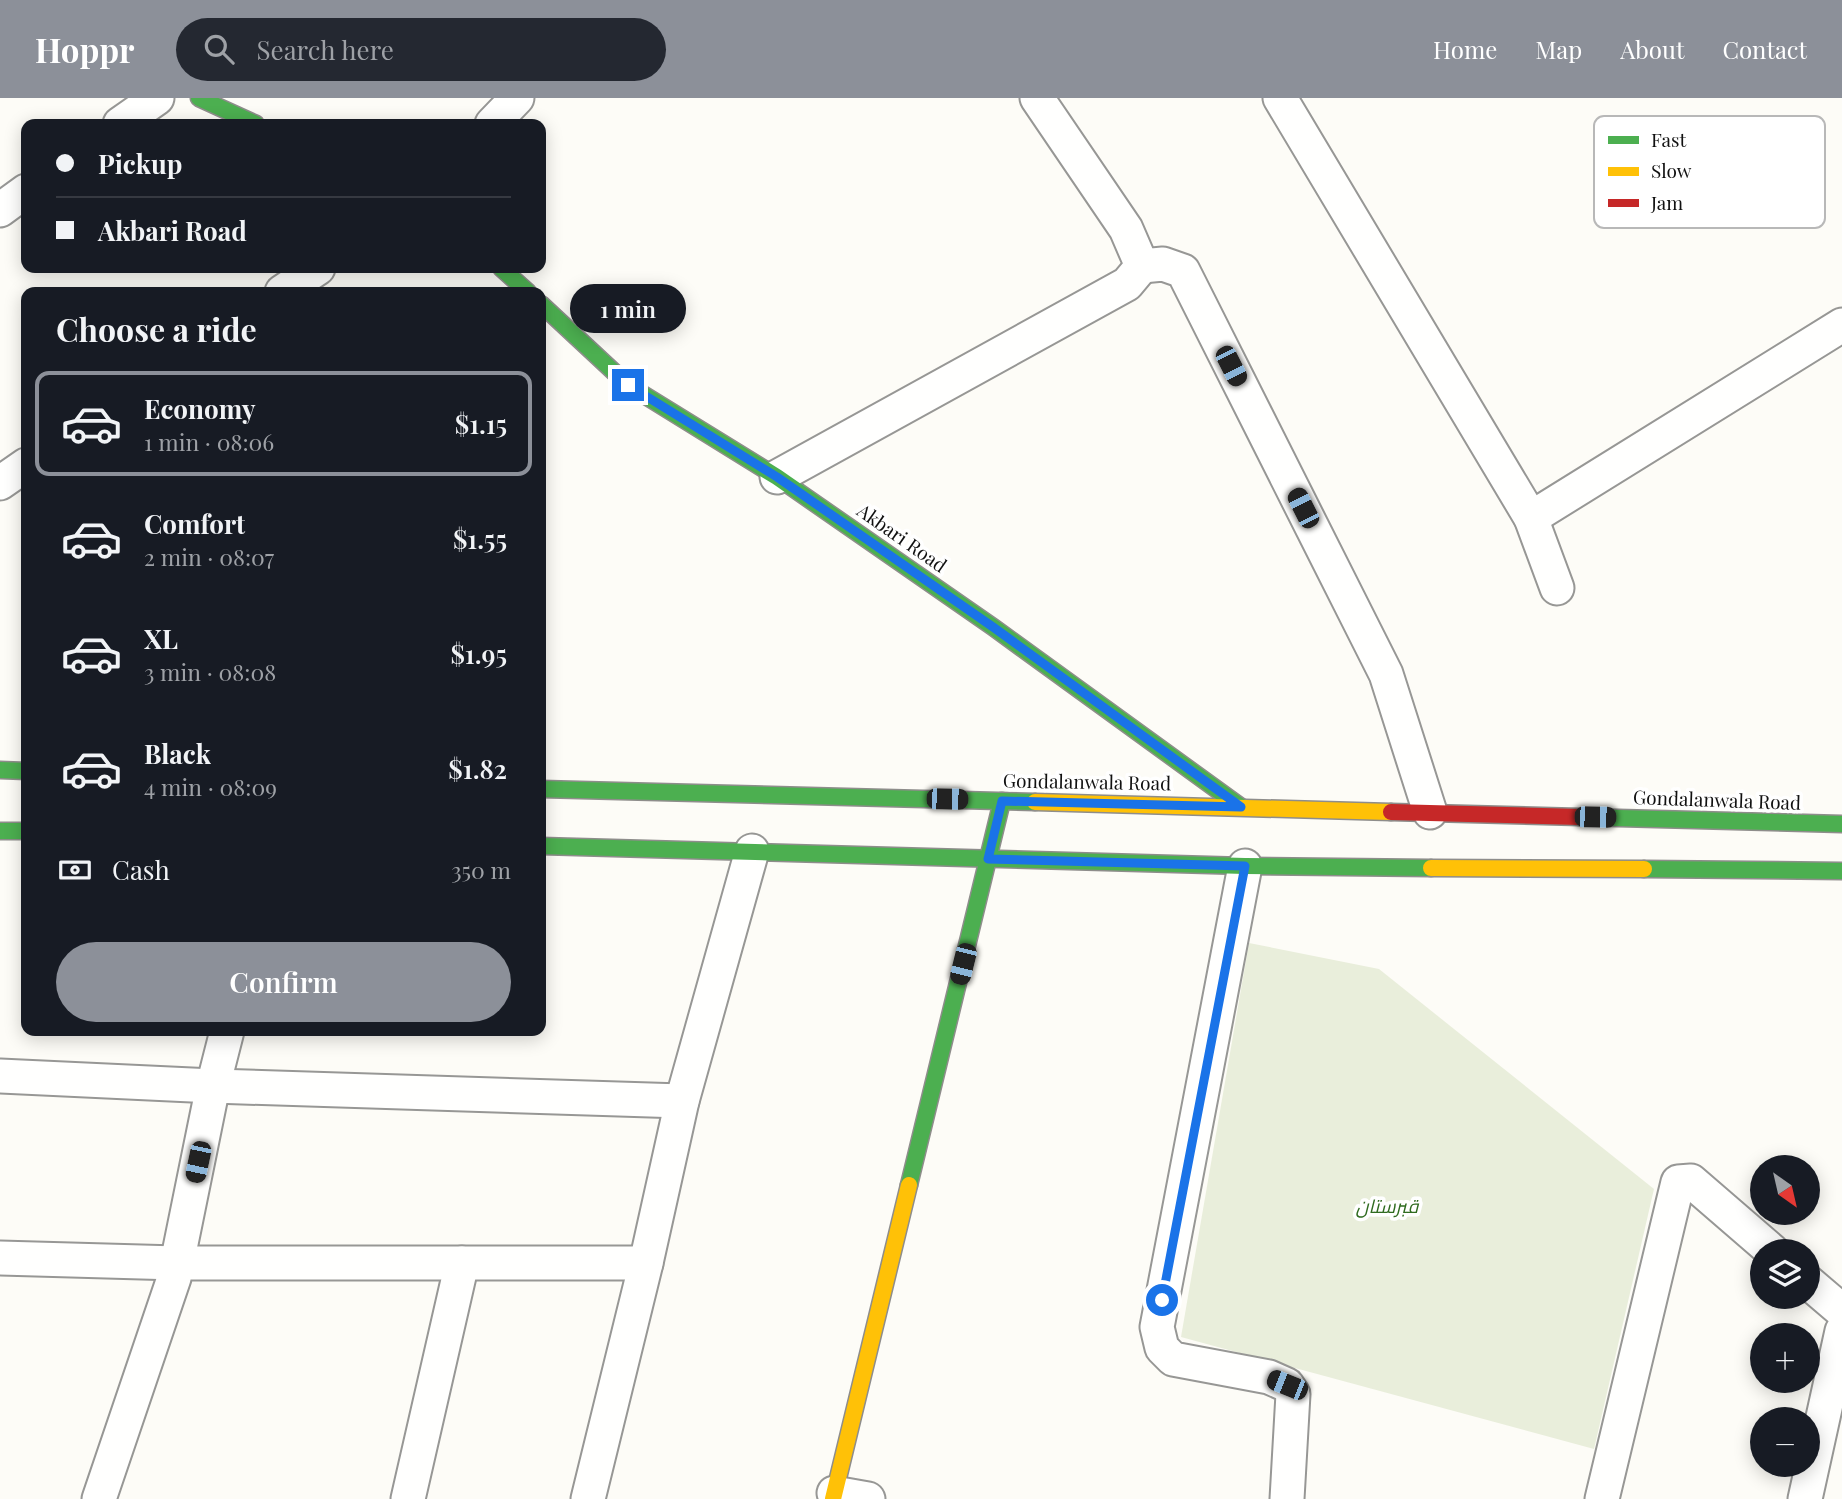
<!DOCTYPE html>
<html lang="en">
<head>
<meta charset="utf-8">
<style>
	body { margin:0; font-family:"Playfair Display",Cairo,serif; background:#242831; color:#f1f3f6; height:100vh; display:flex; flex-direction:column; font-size:26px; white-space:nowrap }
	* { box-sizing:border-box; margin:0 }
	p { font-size:23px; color:#9ea1a6 }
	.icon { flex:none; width:38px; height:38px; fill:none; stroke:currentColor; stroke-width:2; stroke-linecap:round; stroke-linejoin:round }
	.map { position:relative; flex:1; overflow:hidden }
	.drawer { position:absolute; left:21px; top:189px; width:525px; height:749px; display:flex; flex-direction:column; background:#171b24; border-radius:14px; box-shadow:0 4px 18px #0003 }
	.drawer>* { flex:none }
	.top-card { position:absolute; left:21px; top:21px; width:525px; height:154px; border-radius:14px; box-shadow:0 4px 18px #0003; display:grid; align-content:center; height:154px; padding:0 35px; background:#171b24 }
	.needle { width:46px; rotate:146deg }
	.controls { position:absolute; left:1750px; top:1057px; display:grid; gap:14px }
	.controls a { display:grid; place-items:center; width:70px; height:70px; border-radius:50%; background:#171b24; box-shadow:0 4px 18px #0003; font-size:35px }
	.end { position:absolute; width:32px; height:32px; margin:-16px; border:9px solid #1a73e8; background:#fff; box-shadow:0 0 0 4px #fff }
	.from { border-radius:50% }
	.bubble { position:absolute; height:49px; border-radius:24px; background:#171b24; box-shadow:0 4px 18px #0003; font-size:23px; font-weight:600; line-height:49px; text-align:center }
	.car { position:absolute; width:21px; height:42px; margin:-21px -10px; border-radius:9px; box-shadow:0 0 5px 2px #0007; background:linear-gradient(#222 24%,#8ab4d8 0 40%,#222 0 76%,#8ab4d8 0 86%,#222 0) }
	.top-card b { display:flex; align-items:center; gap:24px; height:66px; font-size:26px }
	.top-card b+b { border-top:2px solid #363941 }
	.top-card i { width:18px; height:18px; background:#f1f3f6 }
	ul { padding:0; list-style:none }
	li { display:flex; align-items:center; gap:21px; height:105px; margin:0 14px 10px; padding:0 21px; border:4px solid transparent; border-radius:14px }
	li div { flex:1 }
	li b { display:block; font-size:26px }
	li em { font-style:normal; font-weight:600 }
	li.on { border-color:#8c9099 }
	li>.icon { width:63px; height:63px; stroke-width:1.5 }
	h2 { padding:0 35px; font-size:32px; line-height:84px }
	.pay { display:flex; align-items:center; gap:18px; height:77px; padding:0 35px; font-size:26px }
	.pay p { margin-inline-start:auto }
	.button { display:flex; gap:14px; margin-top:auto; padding:14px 35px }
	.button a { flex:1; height:80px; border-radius:42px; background:#8c9099; color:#fff; font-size:28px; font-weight:600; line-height:80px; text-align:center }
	header { display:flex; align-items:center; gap:42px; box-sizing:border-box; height:98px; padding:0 35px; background:#8c9099; color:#fff }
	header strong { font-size:33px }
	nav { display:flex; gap:38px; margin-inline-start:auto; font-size:24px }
	.search { width:490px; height:63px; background:#242831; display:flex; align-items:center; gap:18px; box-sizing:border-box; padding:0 24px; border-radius:38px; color:#9ea1a6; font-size:26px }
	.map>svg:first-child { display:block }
</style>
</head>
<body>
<header>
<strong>Hoppr</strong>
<div class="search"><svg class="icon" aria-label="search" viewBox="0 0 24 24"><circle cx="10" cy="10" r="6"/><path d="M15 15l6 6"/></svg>Search here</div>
<nav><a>Home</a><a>Map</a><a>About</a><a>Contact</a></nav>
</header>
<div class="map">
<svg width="1842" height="1401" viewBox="0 0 1842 1401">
	<rect width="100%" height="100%" fill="#fdfcf7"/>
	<polygon fill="#e9eedb" points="1249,845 1379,871 1654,1091 1594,1351 1181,1239"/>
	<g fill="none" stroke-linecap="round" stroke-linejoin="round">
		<g stroke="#979795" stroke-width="37">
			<g id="street">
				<polyline points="1280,0 1531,420 1557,490"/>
				<polyline points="120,26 157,0"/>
				<polyline points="492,26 517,0"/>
				<polyline points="0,112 26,93"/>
				<polyline points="1142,168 1163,166 1183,173 1386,576 1430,714"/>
				<polyline points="282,194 318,170"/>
				<polyline points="777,379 1127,186 1142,168 1126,131 1037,0"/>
				<polyline points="0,385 26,367"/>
				<polyline points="1531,420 1842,227"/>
				<polyline points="1245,768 1157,1229 1162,1250 1173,1261 1269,1279 1287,1287 1293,1296 1287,1401"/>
				<polyline points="0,978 213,988 682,1003"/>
				<polyline points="0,1160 177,1165 646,1165"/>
				<polyline points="1808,1184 1842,1213"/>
				<polyline points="834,1395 868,1401"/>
				<polyline points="99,1401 174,1180 213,988 227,933"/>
				<polyline points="408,1401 462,1165"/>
				<polyline points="588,1401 646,1165 682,1003 752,753"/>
				<polyline points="1602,1401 1678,1084 1691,1083 1772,1153"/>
				<polyline points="1805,1401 1842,1233"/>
			</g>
		</g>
		<g stroke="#8e8d8b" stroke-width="19">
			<g id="fast">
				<polyline points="199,0 256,26"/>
				<polyline points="501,170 528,194"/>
				<polyline points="541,206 628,287 777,379 993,529 1241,709"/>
				<polyline points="0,672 26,673"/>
				<polyline points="541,691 1035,704"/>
				<polyline points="1580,719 1842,726"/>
				<polyline points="0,733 26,733"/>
				<polyline points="541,748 1245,768 1431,770"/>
				<polyline points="1644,771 1842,773"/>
				<polyline points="909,1087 1002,703"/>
			</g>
		</g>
		<g stroke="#8e8d8b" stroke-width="19">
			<g id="slow">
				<polyline points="1035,704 1391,714"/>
				<polyline points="1431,770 1644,771"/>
				<polyline points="833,1401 909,1087"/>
			</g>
		</g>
		<g stroke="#8e8d8b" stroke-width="19">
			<polyline id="jam" points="1391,714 1580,719"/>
		</g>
		<use href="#street" stroke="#fffffe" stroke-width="33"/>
		<use href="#fast" stroke="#4caf50" stroke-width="16"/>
		<use href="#slow" stroke="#ffc107" stroke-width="16"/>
		<use href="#jam" stroke="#c62828" stroke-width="16"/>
	</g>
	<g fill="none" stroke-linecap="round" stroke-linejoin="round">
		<polyline stroke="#1a73e8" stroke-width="9" points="628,287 777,379 993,529 1241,709 1002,703 988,761 1245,768 1162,1202"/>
	</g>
	<g text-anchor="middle" stroke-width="7" stroke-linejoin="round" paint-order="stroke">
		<g font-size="19" fill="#111" stroke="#fff">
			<text transform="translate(902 440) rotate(35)" y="7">Akbari Road</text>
			<text transform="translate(1087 684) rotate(1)" y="7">Gondalanwala Road</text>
			<text transform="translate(1717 702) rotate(2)" y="7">Gondalanwala Road</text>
		</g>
		<g font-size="19" font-style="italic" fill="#2f6b1f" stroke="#fff">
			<text x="1387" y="1115">قبرستان</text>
		</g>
	</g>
	<rect x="1594" y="18" width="231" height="112" rx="10" fill="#fff" stroke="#b8b8b8" stroke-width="2"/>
	<rect x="1608" y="38" width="31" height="8" fill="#4caf50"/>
	<rect x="1608" y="69" width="31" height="9" fill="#ffc107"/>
	<rect x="1608" y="101" width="31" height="8" fill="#c62828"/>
	<g font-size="19" fill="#111">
		<text x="1651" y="49">Fast</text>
		<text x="1651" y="80">Slow</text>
		<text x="1651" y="112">Jam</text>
	</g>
</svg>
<div class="controls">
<a><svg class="needle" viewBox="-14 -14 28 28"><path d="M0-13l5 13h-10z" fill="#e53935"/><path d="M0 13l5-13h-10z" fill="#9ea1a6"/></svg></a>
<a><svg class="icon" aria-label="layers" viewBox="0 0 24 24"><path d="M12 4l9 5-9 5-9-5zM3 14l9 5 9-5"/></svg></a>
<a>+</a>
<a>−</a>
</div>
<i class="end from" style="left:1162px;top:1202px"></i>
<i class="end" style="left:628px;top:287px"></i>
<div class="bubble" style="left:570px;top:186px;width:116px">1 min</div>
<i class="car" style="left:1231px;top:268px;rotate:153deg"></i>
<i class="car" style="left:1303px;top:410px;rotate:333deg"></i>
<i class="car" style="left:947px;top:701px;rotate:91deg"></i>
<i class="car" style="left:1595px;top:719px;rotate:91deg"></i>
<i class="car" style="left:963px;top:866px;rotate:194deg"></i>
<i class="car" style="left:198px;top:1064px;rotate:192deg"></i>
<i class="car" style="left:1287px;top:1287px;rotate:292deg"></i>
<div class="top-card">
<b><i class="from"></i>Pickup</b>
<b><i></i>Akbari Road</b>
</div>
<section class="drawer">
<h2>Choose a ride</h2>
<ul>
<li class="on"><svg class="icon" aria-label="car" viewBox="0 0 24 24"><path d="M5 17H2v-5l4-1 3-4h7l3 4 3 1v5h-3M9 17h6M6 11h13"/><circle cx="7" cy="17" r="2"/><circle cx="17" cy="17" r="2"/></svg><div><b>Economy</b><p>1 min · 08:06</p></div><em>$1.15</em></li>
<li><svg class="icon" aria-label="car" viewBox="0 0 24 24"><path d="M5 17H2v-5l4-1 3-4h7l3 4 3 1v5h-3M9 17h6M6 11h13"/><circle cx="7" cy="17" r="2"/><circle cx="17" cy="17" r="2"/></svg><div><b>Comfort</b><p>2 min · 08:07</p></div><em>$1.55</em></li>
<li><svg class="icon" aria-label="car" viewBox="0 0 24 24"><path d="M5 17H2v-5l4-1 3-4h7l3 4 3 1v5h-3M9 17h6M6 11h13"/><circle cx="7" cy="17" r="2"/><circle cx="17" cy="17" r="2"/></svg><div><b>XL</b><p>3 min · 08:08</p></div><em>$1.95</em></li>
<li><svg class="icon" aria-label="car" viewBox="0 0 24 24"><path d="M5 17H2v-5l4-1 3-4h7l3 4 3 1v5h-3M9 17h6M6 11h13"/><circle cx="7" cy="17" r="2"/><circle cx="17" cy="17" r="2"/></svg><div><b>Black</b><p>4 min · 08:09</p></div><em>$1.82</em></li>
</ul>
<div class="pay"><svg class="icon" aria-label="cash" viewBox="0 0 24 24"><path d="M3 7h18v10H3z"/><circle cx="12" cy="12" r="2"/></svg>Cash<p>350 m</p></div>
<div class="button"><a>Confirm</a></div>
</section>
</div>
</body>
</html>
